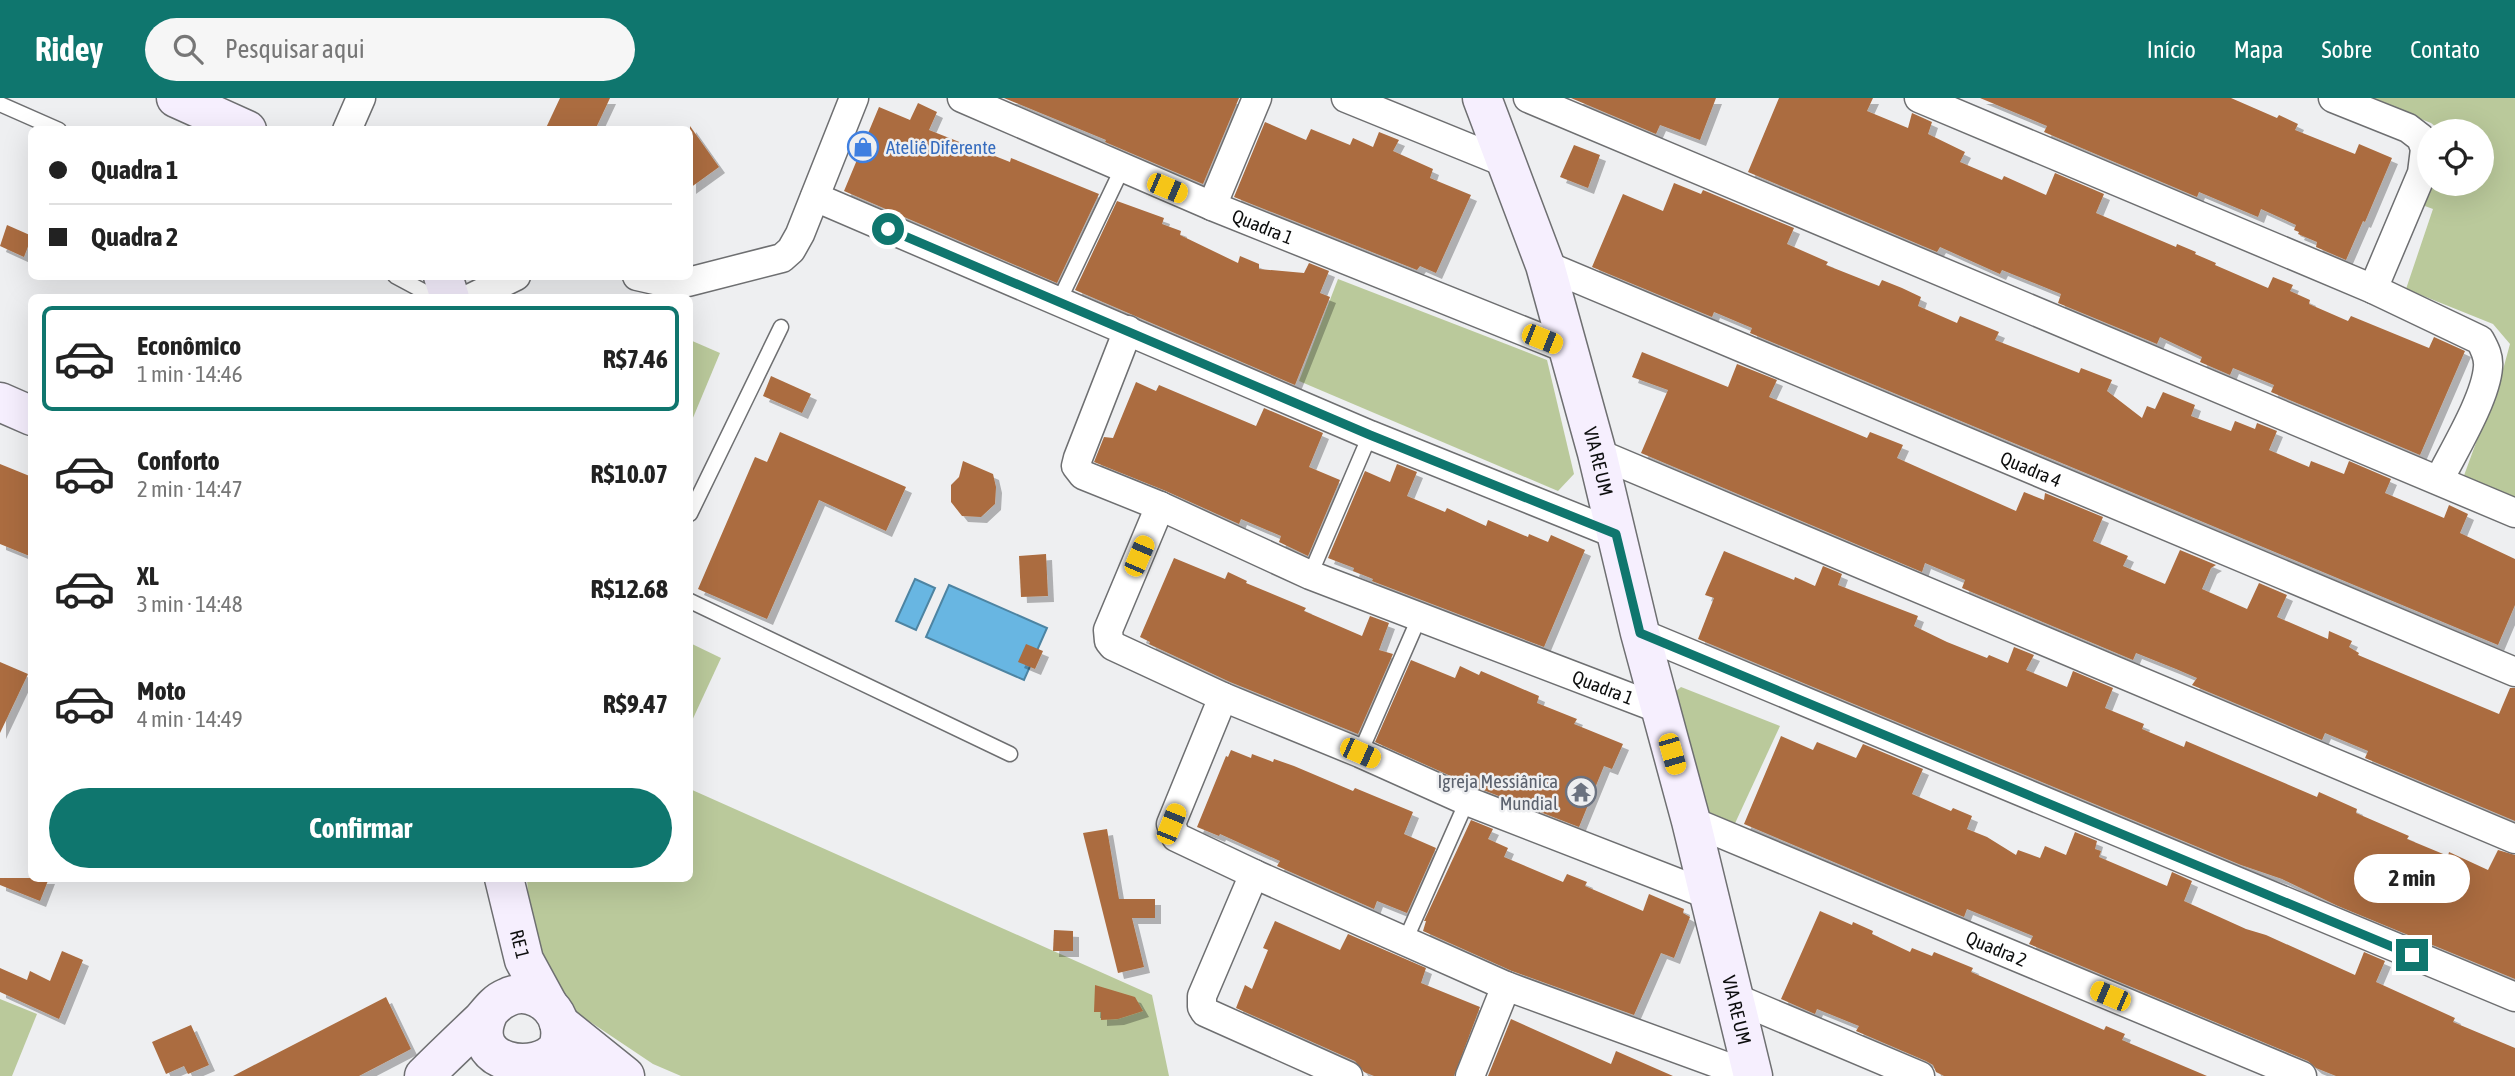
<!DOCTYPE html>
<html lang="pt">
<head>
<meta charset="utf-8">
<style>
	body { margin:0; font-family:"Asap Condensed",sans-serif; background:#f6f6f6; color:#222; height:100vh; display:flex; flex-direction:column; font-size:26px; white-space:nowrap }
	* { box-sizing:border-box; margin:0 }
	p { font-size:23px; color:#767676 }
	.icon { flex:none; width:38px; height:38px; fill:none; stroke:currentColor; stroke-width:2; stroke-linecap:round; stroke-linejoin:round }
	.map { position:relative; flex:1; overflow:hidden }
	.panel { position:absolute; left:28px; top:196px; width:665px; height:588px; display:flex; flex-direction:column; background:#fff; border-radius:10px; box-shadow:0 7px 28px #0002 }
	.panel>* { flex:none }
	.hud { position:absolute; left:28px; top:28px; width:665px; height:154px; border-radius:10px; box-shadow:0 7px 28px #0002; display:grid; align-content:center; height:154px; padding:0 21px; background:#fff }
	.buttons { position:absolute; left:2417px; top:21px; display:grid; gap:14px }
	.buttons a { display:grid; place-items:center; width:77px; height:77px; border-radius:50%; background:#fff; box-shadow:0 7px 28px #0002; font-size:35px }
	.end { position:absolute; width:32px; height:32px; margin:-16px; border:9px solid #0f766e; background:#fff; box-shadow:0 0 0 4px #fff }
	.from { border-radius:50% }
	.bubble { position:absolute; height:49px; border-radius:24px; background:#fff; box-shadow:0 7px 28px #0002; font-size:23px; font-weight:700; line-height:49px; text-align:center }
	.car { position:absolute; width:21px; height:42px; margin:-21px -10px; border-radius:9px; box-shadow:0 0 5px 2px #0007; background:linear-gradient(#f5c518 24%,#345 0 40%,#f5c518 0 76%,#345 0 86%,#f5c518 0) }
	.hud b { display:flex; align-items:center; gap:24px; height:66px; font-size:26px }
	.hud b+b { border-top:2px solid #e0e0e0 }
	.hud i { width:18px; height:18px; background:#222 }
	ul { padding:12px 0 0; list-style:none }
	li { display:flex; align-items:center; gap:21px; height:105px; margin:0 14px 10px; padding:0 7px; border:4px solid transparent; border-radius:10px }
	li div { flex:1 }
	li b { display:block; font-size:26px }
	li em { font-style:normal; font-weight:700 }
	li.on { border-color:#0f766e }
	li>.icon { width:63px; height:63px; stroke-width:1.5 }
	.cta { display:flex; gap:14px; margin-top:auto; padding:14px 21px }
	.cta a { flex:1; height:80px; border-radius:42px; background:#0f766e; color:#fff; font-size:28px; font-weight:700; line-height:80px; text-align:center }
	header { display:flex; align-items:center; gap:42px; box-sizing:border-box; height:98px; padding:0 35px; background:#0f766e; color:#fff }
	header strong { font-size:33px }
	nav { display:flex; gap:38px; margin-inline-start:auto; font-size:24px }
	.search { width:490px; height:63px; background:#f6f6f6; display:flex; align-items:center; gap:18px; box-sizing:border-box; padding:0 24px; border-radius:38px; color:#767676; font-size:26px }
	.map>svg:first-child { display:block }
</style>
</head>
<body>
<header>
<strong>Ridey</strong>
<div class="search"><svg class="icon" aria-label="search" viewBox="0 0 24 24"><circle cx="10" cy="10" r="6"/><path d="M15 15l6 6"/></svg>Pesquisar aqui</div>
<nav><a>Início</a><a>Mapa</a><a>Sobre</a><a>Contato</a></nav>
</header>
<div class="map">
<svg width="2515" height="978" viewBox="0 0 2515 978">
	<defs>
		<filter id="shadow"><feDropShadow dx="6" dy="6" stdDeviation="0" flood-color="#0004"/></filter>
	</defs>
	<rect width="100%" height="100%" fill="#eeeff1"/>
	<g fill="#bac99b">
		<polygon points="2367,0 2515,0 2515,405 2462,383 2504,268 2510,246 2493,226 2406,191 2433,111 2414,104 2429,86 2482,86 2482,33 2441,33 2431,25"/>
		<polygon points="1338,181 1547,262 1574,376 1558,393 1299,283"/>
		<polygon points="690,242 720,255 690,327"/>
		<polygon points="690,545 721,560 690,627"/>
		<polygon points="1681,589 1780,628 1731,734 1700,719 1668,600"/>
		<polygon points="690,691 1152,897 1169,978 681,978 653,966 553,899 530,824 527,781 690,780"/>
		<polygon points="0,901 37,916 12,978 0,978"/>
	</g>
	<g fill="#68b6e2" stroke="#4d84a2" stroke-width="2">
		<polygon points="915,481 935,490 916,532 896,523"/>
		<polygon points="949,487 1047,530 1024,582 926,539"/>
	</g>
	<g fill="#ab6c3f" filter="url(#shadow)">
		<polygon points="560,0 610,0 595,32 545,32"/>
		<polygon points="1004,0 1239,0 1203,86 1105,44 1106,42"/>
		<polygon points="1571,0 1716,0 1700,42 1660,27 1656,36"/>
		<polygon points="1779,0 1873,0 1867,13 1908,30 1912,15 1932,24 1928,36 1965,54 1960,64 2002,82 2004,78 2046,97 2055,75 2104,96 2096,115 2176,149 2177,146 2196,154 2195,156 2216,165 2215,167 2268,190 2273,179 2293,187 2290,193 2310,202 2309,206 2348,223 2351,218 2429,250 2434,239 2465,253 2420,357 2271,294 2274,287 2233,270 2230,277 2200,264 2202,259 2160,239 2157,246 2058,205 2061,196 2002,172 2000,176 1940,149 1937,154 1748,74"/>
		<polygon points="1980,0 2231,0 2277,20 2279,17 2298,26 2295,32 2355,56 2359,46 2392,60 2365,124 2363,123 2346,162 2316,149 2317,144 2298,136 2299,134 2294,132 2296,127 2261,111 2258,119 2199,94 2197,99 2058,40 2044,34 2047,28"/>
		<polygon points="918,5 937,14 929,32 1010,64 1011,60 1099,96 1057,185 844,93 879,9 910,22"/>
		<polygon points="1265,24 1306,42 1311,31 1350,47 1353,40 1373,49 1379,34 1399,42 1393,53 1433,71 1430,80 1471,97 1436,175 1420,168 1417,172 1234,99"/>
		<polygon points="690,28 719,69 690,90"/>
		<polygon points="1574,47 1600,57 1588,90 1560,79"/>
		<polygon points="1674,85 1701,96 1703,92 1794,130 1787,146 1828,164 1826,167 1879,188 1882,182 1902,190 1921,199 1918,208 1957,225 1960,218 1999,234 1995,242 2079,275 2081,270 2112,282 2107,293 2142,320 2147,308 2155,311 2163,294 2195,307 2191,318 2231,333 2235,323 2255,331 2257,325 2277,333 2269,352 2309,369 2311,363 2344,376 2349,363 2391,381 2385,395 2444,420 2449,407 2468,416 2460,435 2515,461 2515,507 2498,547 1750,235 1752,230 1714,214 1712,219 1592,169 1623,96 1663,113"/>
		<polygon points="1117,103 1164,120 1162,126 1181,133 1180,137 1238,165 1240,158 1259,166 1259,171 1304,175 1309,165 1329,173 1320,195 1330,199 1295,287 1075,192"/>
		<polygon points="7,127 32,138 24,159 0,148"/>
		<polygon points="1642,254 1728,289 1737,266 1777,282 1769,299 1867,340 1870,334 1903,347 1897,360 2016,413 2024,394 2044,402 2045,395 2103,419 2093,443 2128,458 2123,468 2165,486 2180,452 2216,467 2211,470 2202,491 2247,511 2259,485 2287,497 2277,519 2328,541 2329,533 2352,543 2349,549 2359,555 2358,557 2499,616 2510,590 2515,590 2515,723 2365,660 2368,653 2325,635 2322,642 2192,587 2197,580 2176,571 2136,555 2133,562 1962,490 1965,482 1925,465 1922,474 1641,355 1668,292 1632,279"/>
		<polygon points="771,278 811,296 802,315 763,298"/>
		<polygon points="1136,284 1156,293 1159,287 1256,328 1264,310 1323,335 1309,369 1340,382 1308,458 1279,444 1281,438 1241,421 1239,426 1166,393 1094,364 1104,339 1113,340"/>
		<polygon points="780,334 906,389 886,433 819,402 767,521 698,491 755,359 767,364"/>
		<polygon points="963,363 993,376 996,389 995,406 981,419 962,418 951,404 951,387 959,379"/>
		<polygon points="0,366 32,379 32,459 0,446"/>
		<polygon points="1397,366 1417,374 1407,398 1445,414 1447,410 1486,428 1488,422 1528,439 1529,436 1548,444 1551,437 1585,452 1544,549 1372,483 1373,481 1353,473 1354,470 1328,460 1365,373 1390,384"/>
		<polygon points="1724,453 1794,482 1795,479 1815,488 1823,468 1842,476 1838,487 1918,518 1914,528 1947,544 1987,560 1989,557 2008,565 2014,549 2034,557 2026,572 2067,589 2073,573 2113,590 2105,610 2144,626 2142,631 2184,649 2186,643 2317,699 2319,694 2357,711 2356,715 2409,738 2407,741 2448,758 2449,754 2488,772 2498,752 2515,757 2515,881 2338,808 2282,781 2241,767 1698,541 1714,500 1705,497"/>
		<polygon points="1046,456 1048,498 1021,499 1019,458"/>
		<polygon points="1174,460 1225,481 1228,474 1247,483 1246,485 1306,510 1304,513 1362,538 1370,518 1389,525 1379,552 1393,556 1358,636 1230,584 1149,546 1150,544 1140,539"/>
		<polygon points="1026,546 1043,553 1035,571 1018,564"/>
		<polygon points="1411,562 1455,580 1460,568 1479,577 1481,573 1539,598 1537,605 1577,621 1574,626 1623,646 1612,671 1604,668 1579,729 1473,688 1375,644"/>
		<polygon points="0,564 28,576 0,635"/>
		<polygon points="1781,638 1813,652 1817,644 1856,660 1863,646 1923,671 1912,696 1951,713 1953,710 1972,718 1967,731 1987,739 2016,757 2018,752 2040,760 2045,748 2066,757 2075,734 2097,743 2095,751 2101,753 2099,759 2167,788 2172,774 2192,783 2184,803 2246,831 2266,837 2355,877 2364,854 2385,863 2376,884 2455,920 2453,924 2515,950 2515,978 2336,978 2316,970 2308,963 2029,846 2033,838 1967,811 1964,819 1744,726"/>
		<polygon points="1231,652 1251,660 1252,656 1273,664 1274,661 1294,668 1353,693 1355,690 1413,714 1404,736 1436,750 1407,815 1377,803 1374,811 1277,768 1280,763 1220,736 1219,738 1197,729 1226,658 1228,659"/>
		<polygon points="1471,722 1493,731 1488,741 1508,750 1504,759 1563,784 1567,776 1587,784 1585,788 1643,813 1649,796 1684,811 1683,815 1690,819 1674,860 1661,855 1634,917 1512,873 1423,833 1426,823 1424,823"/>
		<polygon points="1107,731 1119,801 1155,801 1155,820 1132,820 1144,869 1118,875 1083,735"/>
		<polygon points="0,780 49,780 40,803 0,787"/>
		<polygon points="1820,813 1852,827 1853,824 1873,833 1872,836 1910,854 1912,850 1932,858 1934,854 1973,870 1971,874 2104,932 2106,928 2125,936 2122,942 2207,978 1944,978 1936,974 1933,967 1926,963 1856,933 1859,928 1817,911 1815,916 1781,901"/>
		<polygon points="1275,823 1340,852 1348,836 1426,870 1421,885 1480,909 1454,978 1374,978 1364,974 1355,963 1236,910 1245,887 1252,891 1268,852 1263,850"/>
		<polygon points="1054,832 1073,833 1073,853 1053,853"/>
		<polygon points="62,853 83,862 59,921 0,894 0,870 27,882 30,873 50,883"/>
		<polygon points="1095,887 1135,899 1143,913 1118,921 1101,922 1101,914 1094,914"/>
		<polygon points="386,899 411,951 359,978 233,978"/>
		<polygon points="1511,921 1611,966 1616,953 1673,978 1488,978"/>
		<polygon points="191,927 209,967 188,976 184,968 166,976 152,944"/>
	</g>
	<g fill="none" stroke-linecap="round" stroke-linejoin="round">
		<g stroke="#6e6f71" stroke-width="17">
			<g id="lane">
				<polyline points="0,6 59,32"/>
				<polyline points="395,178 436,200"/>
				<polyline points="1059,203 1122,71"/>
				<polyline points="690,416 781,229"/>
				<polyline points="1310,477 1370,337"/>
				<polyline points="690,503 1010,656"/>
				<polyline points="1360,655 1419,520"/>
				<polyline points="1405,843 1467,703"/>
			</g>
		</g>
		<g stroke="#6e6f71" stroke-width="31">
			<g id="street">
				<path id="s1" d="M962,0L1212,108L1568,251"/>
				<polyline points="1346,0 1506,65"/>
				<polyline points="1528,0 2515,415"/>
				<path d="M1919,0L2373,191L2480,242C2485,251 2489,259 2488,269C2486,300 2454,352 2439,382"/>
				<polyline points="2333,0 2408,30 2421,40 2425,51 2422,75 2373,191"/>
				<polyline points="347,32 361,0"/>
				<polyline points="815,99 1370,337 1616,436"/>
				<polyline points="1212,108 1257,0"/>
				<path id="s2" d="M1545,167L2515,574"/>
				<polyline points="637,178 668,185 688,184 782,160 791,152 800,136 854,0"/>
				<polyline points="471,200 516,178"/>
				<path id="s3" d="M1128,232L1078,360L1076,368L1083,377L1160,408L1310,477L1660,611"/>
				<polyline points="1597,355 2515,741"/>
				<polyline points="1160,408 1108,532 1109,543 1113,548 1223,599 1360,655 1467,703 1709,797"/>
				<polyline points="1640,535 2515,899"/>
				<polyline points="1223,599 1171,726 1176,739 1254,776 1506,888 1752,978"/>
				<path id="s4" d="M1691,723L2302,978"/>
				<polyline points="1254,776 1202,898 1202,909 1205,914 1348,978"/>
				<polyline points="1735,900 1920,978"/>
				<polyline points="1470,978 1506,888"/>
			</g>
		</g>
		<g stroke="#6e6f71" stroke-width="41">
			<g id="secondary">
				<polyline points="176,0 247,32"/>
				<path id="s5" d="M1482,0L1545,167L1597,355L1640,535L1691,723L1753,978"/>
				<polyline points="443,178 450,200"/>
				<polyline points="0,304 32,318"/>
				<path id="s6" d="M504,780L524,862L548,906"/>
				<polyline points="559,925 625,978"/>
				<polyline points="540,970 579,978"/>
				<path d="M424,978C443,959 463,940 482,922C489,914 496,904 506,900C521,892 539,897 550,909C560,919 563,935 558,949C540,978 463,968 489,914"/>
			</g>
		</g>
		<use href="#lane" stroke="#fff" stroke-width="14"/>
		<use href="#street" stroke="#fff" stroke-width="28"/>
		<use href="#secondary" stroke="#f6effe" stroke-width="38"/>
	</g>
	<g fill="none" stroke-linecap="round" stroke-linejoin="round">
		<polyline stroke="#0f766e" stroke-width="9" points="888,131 1370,337 1616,436 1640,535 2412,857"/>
	</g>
	<defs>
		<g id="shop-ring" transform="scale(1.575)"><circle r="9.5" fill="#eeeff1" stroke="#3f7fe0" stroke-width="1.5"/><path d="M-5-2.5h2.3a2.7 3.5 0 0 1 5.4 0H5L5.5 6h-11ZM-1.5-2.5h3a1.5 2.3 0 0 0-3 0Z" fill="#3f7fe0"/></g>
		<g id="temple-ring" transform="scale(1.575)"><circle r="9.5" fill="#eeeff1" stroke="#6b7280" stroke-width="1.5"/><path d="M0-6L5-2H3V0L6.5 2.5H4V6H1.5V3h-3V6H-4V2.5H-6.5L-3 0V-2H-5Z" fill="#6b7280"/></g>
	</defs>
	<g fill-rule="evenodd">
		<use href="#shop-ring" x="863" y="49"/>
		<use href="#temple-ring" x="1581" y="694"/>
	</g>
	<g text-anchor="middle" stroke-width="5" stroke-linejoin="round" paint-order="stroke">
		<g font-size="19" fill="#366cbe" stroke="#eeeff1" text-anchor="start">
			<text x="886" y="56">Ateliê Diferente</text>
		</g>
		<g font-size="19" fill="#0d0e0e" stroke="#eeeff1">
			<text dy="7" stroke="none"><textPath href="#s1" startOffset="327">Quadra 1</textPath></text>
			<text dy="7" stroke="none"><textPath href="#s5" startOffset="382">VIA RE UM</textPath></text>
			<text dy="7" stroke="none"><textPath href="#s2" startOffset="527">Quadra 4</textPath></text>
			<text dy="7" stroke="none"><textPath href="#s3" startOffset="719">Quadra 1</textPath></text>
			<text dy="7" stroke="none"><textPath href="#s6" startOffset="68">RE 1</textPath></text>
			<text dy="7" stroke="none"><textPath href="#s4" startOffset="331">Quadra 2</textPath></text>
			<text dy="7" stroke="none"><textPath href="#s5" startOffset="948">VIA RE UM</textPath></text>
		</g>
		<g font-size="19" fill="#5b616d" stroke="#eeeff1" text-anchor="end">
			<text x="1558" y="690">Igreja Messiânica<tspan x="1558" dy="22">Mundial</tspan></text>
		</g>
	</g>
</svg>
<div class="buttons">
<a><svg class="icon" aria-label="locate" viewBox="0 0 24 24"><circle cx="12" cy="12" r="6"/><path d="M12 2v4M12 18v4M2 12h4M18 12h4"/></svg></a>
</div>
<i class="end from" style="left:888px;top:131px"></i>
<i class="end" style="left:2412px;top:857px"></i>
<div class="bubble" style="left:2354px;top:756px;width:116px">2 min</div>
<i class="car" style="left:1167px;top:90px;rotate:113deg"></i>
<i class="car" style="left:1542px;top:241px;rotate:112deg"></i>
<i class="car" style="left:1139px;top:458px;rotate:23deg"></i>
<i class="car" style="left:1360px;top:655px;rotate:114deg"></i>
<i class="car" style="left:1672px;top:656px;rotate:164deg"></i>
<i class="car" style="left:1171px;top:726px;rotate:22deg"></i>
<i class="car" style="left:2110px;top:898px;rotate:293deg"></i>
<div class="hud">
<b><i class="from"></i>Quadra 1</b>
<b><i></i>Quadra 2</b>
</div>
<section class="panel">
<ul>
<li class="on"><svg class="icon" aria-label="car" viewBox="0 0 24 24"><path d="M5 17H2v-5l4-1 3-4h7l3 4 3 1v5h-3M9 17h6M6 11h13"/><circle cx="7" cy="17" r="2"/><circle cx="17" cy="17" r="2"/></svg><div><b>Econômico</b><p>1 min · 14:46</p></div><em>R$7.46</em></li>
<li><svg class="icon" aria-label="car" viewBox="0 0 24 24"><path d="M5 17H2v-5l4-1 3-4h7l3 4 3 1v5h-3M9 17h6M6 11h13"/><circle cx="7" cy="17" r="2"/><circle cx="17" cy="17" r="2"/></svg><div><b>Conforto</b><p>2 min · 14:47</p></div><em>R$10.07</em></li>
<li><svg class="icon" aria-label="car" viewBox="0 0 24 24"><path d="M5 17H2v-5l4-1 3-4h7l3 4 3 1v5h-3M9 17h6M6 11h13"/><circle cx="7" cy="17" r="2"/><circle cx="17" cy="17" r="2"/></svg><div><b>XL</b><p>3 min · 14:48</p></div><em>R$12.68</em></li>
<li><svg class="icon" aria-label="car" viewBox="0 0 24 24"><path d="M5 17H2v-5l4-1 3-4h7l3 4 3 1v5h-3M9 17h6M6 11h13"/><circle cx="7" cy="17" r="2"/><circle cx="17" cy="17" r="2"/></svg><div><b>Moto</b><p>4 min · 14:49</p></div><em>R$9.47</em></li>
</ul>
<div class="cta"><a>Confirmar</a></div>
</section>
</div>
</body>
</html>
